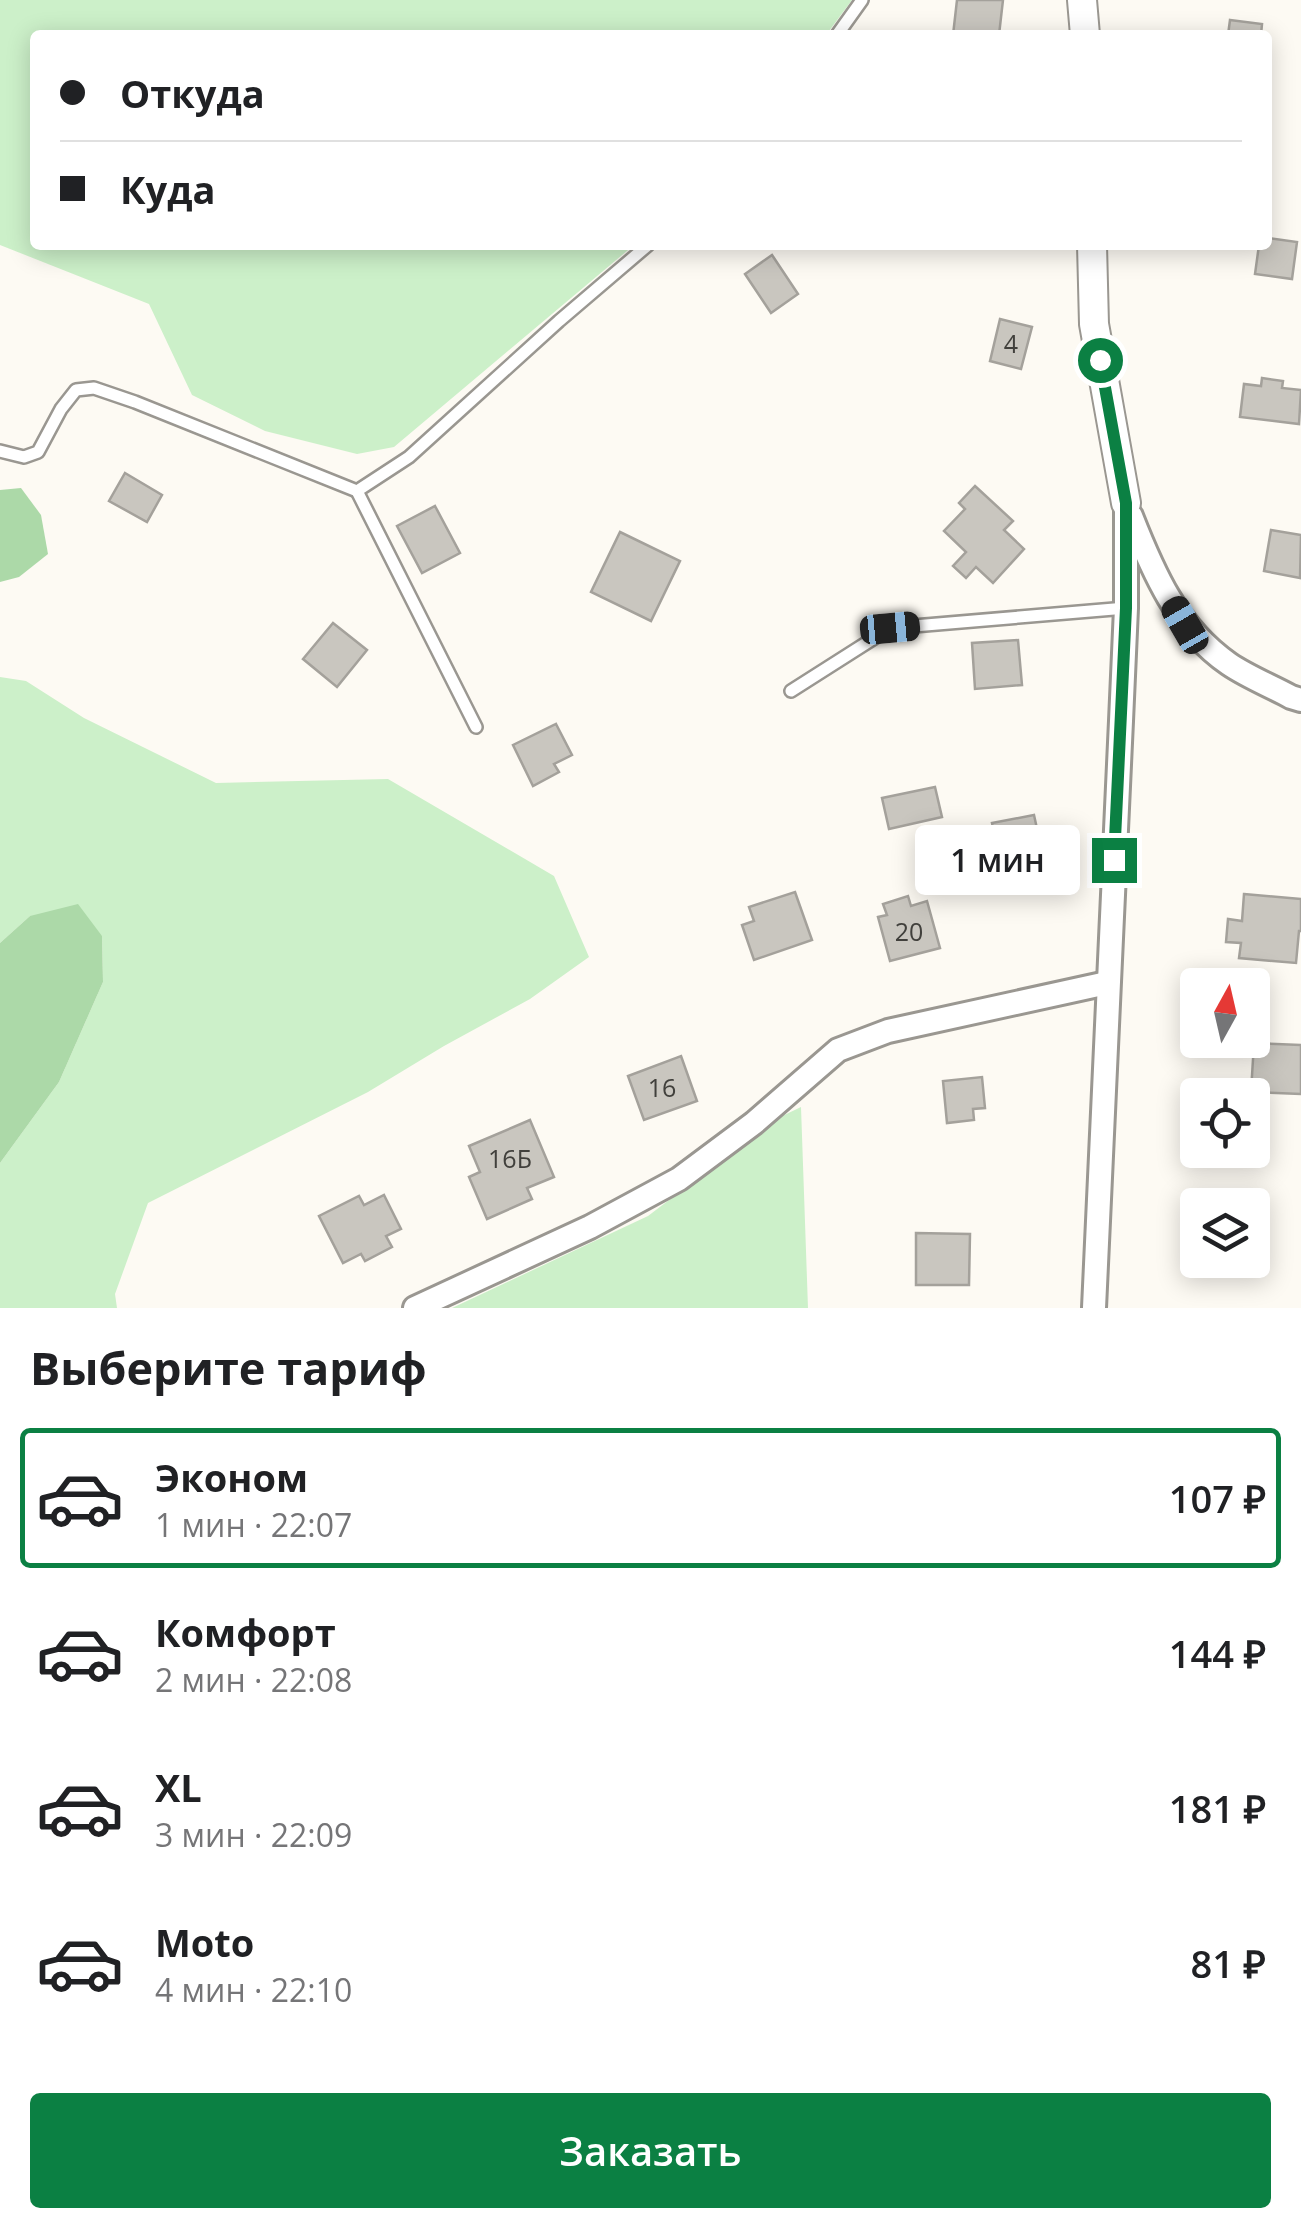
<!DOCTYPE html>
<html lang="ru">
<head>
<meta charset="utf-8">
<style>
	body { margin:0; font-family:"Open Sans",sans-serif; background:#f6f6f6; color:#202124; height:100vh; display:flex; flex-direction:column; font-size:38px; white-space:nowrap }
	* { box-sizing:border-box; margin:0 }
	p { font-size:32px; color:#757577 }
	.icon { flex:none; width:55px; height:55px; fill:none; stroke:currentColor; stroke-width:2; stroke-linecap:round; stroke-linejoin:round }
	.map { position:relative; height:1308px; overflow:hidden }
	.drawer { display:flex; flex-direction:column; background:#fff; flex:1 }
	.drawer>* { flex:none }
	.banner { position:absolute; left:30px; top:30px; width:1242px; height:220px; border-radius:10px; box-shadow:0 5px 25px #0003; display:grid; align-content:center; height:220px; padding:0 30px; background:#fff }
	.needle { width:65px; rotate:8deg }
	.controls { position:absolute; left:1180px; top:968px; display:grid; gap:20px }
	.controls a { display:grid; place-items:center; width:90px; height:90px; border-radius:10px; background:#fff; box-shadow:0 5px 25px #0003; font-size:50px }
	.end { position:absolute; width:45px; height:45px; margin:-22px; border:12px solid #0b8043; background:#fff; box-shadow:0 0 0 5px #fff }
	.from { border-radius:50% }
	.bubble { position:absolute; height:70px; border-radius:10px; background:#fff; box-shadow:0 5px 25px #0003; font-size:32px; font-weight:600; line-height:70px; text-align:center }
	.car { position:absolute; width:30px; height:60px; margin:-30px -15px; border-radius:12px; box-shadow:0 0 8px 2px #0007; background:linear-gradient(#222 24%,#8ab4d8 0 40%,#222 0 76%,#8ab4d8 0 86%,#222 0) }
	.banner b { display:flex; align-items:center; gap:35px; height:95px; font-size:38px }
	.banner b+b { border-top:2px solid #e0e0e0 }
	.banner i { width:25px; height:25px; background:#202124 }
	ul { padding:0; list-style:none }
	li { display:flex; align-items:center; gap:30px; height:140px; margin:0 20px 15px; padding:0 10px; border:5px solid transparent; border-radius:10px }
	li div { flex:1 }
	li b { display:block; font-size:38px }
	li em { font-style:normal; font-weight:600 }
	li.selected { border-color:#0b8043 }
	li>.icon { width:90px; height:90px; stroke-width:1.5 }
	h2 { padding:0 30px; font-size:45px; line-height:120px }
	.primary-button { display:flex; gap:20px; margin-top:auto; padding:20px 30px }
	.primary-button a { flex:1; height:115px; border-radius:10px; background:#0b8043; color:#fff; font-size:40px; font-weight:600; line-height:115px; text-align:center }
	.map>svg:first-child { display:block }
</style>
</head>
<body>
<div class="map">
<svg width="1301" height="1308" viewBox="0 0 1301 1308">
	<rect width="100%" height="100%" fill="#fdfaf3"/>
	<g fill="#ccf0c9">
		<polygon points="0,0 852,0 826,35 35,35 35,245 634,245 394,447 357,454 265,431 192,395 149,304 0,245"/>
		<polygon points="0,677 26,681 84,718 216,783 388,779 554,876 589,957 530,999 444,1046 368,1092 148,1203 115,1294 117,1308 0,1308 0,1163 59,1082 103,982 102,936 30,916 0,943"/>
		<polygon points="801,1107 808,1308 452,1308 648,1216 776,1119"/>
	</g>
	<g fill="#acd9a8">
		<polygon points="21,488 41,515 48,554 19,577 0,582 0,490"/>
		<polygon points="78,904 102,936 103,982 59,1082 0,1163 0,943 30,916"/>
	</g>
	<g fill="#c9c6bf" stroke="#a4a19b" stroke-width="2.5">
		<polygon points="957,0 1003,0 999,35 953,35"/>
		<polygon points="1230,20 1262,24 1261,35 1228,35"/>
		<polygon points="1268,238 1297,242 1292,279 1255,274 1259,245 1268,245"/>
		<polygon points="772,255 798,294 771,313 745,274"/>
		<polygon points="1000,319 1032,327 1021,369 990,361"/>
		<polygon points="1262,378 1283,381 1282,388 1301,390 1299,424 1240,417 1244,384 1261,386"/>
		<polygon points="125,473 162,495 147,522 109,501"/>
		<polygon points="975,486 1013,521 1004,530 1024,549 993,583 976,567 966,578 953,566 966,552 944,531 965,509 959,503"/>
		<polygon points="435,506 460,553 422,573 397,526"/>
		<polygon points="1271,530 1301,535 1300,578 1264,571"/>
		<polygon points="620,532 680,561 651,621 591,592"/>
		<polygon points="333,623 367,650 337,687 303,659"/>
		<polygon points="1018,640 1022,685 975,689 972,643"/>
		<polygon points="556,724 572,755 554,764 559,772 533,786 513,745"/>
		<polygon points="935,787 942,817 889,829 882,798"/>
		<polygon points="1034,815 1041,847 999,856 992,823"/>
		<polygon points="795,892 812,940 754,960 742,925 754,921 749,907"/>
		<polygon points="1244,894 1301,899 1301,931 1299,931 1296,963 1239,958 1241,943 1226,942 1228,919 1242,921"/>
		<polygon points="908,896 911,906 927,901 940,948 890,961 878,917 887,915 883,904"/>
		<polygon points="1254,1043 1301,1045 1301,1094 1251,1092"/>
		<polygon points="681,1056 697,1101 644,1120 628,1076"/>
		<polygon points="982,1077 985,1108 973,1109 974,1120 947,1123 943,1081"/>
		<polygon points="530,1120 554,1177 527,1188 532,1199 487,1219 469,1177 480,1172 469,1146"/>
		<polygon points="1187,1194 1241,1197 1241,1205 1198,1205 1198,1256 1185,1255"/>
		<polygon points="384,1195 401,1229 386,1236 392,1247 365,1261 361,1254 343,1263 319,1216 359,1196 364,1205"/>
		<polygon points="916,1233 970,1234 969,1285 916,1285"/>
	</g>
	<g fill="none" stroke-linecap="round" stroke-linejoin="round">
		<g stroke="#9a9791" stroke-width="16">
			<g id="service">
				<polyline points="837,35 862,0"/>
				<polyline points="0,451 24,457 38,452 61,409 76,390 94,388 135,402 357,491"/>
				<polyline points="791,691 890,628 1126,608"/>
				<polyline points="476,727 357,491 409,457 559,321 648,245"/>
			</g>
		</g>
		<g stroke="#9a9791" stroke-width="28">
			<g id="minor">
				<path d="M1131,516C1153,572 1177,628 1229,664C1248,677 1271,686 1291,697L1301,700"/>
				<polyline points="415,1308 590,1227 679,1179 754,1123 838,1050 888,1031 1107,983"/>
				<polyline points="1094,1308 1121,721 1126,608 1126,503"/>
			</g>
		</g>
		<g stroke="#9a9791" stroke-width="32">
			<g id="tertiary">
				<polyline points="1082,0 1085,35"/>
				<polyline points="1092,245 1094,324 1126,503"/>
			</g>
		</g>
		<use href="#service" stroke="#fff" stroke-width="11"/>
		<use href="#minor" stroke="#fff" stroke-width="22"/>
		<use href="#tertiary" stroke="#fff" stroke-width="28"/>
	</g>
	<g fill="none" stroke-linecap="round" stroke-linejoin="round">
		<polyline stroke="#0b8043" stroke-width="12" points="1100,360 1126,503 1126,608 1114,860"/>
	</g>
	<g text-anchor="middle" stroke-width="8" stroke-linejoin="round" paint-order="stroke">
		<g font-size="25" fill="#41403c">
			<text x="1011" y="353">4</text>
			<text x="909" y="941">20</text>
			<text x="662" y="1097">16</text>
			<text x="510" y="1168">16Б</text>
		</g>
	</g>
</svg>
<div class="controls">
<a><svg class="needle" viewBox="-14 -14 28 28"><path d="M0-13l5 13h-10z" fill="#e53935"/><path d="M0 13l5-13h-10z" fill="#757577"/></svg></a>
<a><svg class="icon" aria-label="locate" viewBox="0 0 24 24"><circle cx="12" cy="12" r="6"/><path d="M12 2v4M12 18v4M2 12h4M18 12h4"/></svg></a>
<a><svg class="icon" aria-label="layers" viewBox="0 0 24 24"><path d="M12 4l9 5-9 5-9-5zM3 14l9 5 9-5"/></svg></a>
</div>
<i class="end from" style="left:1100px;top:360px"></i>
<i class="end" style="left:1114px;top:860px"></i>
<div class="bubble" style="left:915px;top:825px;width:165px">1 мин</div>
<i class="car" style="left:1185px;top:625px;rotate:330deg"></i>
<i class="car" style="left:890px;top:628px;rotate:85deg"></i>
<div class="banner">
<b><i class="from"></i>Откуда</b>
<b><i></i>Куда</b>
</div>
</div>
<section class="drawer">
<h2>Выберите тариф</h2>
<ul>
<li class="selected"><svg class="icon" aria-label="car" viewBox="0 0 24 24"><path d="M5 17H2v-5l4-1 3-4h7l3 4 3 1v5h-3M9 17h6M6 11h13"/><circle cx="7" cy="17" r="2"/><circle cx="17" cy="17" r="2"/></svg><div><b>Эконом</b><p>1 мин · 22:07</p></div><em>107 ₽</em></li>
<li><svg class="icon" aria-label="car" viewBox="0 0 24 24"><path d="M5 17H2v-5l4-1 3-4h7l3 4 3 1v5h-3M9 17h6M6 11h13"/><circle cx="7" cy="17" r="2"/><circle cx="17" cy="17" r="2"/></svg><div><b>Комфорт</b><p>2 мин · 22:08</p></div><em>144 ₽</em></li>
<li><svg class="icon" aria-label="car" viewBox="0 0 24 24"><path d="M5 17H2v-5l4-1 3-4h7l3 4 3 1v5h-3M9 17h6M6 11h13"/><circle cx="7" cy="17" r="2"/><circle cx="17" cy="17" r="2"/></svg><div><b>XL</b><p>3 мин · 22:09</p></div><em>181 ₽</em></li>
<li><svg class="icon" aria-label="car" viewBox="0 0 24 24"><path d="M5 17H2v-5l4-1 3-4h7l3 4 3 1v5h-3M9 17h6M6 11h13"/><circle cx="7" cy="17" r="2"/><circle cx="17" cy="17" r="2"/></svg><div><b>Moto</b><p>4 мин · 22:10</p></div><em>81 ₽</em></li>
</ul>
<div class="primary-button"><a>Заказать</a></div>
</section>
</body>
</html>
